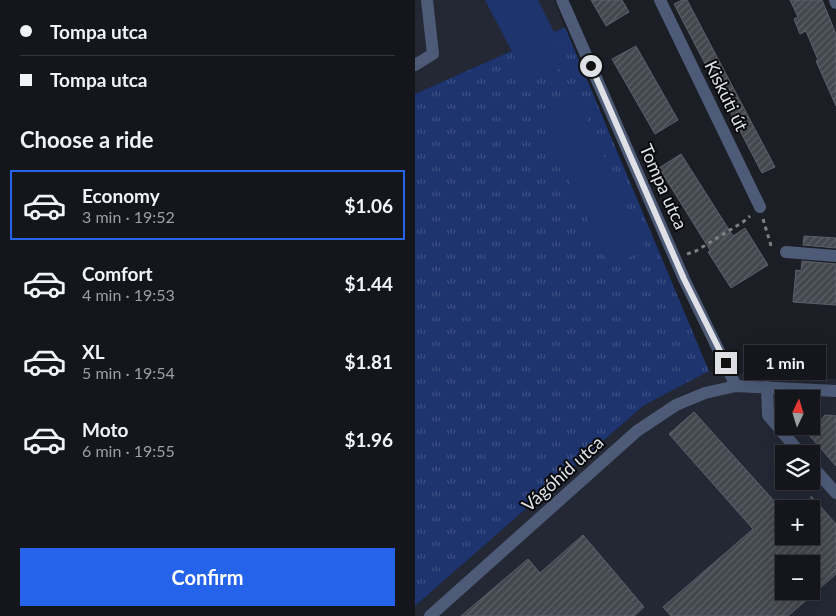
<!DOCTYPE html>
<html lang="en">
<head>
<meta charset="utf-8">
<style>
	body { margin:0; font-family:Lato,sans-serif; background:#1d1f25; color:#f1f3f6; height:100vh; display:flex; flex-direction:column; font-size:19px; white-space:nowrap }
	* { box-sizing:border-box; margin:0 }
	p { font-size:16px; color:#9d9fa3 }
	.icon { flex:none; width:28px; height:28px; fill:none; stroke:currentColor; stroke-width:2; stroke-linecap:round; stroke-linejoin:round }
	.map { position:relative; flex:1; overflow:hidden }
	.details { display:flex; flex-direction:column; background:#14161c; width:415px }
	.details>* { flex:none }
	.banner { display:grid; align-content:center; height:110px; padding:0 20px; background:#14161c }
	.needle { width:32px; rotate:4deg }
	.fabs { position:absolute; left:360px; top:390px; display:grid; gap:10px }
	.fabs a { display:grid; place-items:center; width:45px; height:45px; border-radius:0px; background:#14161c; box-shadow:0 5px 20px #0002,0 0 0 1px #33353b; font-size:25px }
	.end { position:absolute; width:22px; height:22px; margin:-11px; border:6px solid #dfe1e6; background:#111; box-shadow:0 0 0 2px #111 }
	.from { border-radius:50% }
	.bubble { position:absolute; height:35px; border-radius:0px; background:#14161c; box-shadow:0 5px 20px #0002,0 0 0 1px #33353b; font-size:16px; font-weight:700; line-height:35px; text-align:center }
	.banner b { display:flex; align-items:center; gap:18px; height:48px; font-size:19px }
	.banner b+b { border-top:1px solid #33353b }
	.banner i { width:12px; height:12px; background:#f1f3f6 }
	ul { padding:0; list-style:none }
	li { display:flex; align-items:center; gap:15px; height:70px; margin:0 10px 8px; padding:0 10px; border:2px solid transparent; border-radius:0px }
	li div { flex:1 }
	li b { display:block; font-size:19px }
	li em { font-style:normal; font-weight:700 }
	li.selected { border-color:#2563eb }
	li>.icon { width:45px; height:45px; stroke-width:1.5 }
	h2 { padding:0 20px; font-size:22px; line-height:60px }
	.action { display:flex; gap:10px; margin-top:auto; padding:10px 20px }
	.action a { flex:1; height:58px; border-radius:0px; background:#2563eb; color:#fff; font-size:20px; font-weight:700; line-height:58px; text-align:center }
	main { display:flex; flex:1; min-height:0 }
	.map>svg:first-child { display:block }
</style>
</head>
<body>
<main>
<section class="details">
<div class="banner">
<b><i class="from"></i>Tompa utca</b>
<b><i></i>Tompa utca</b>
</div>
<h2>Choose a ride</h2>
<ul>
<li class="selected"><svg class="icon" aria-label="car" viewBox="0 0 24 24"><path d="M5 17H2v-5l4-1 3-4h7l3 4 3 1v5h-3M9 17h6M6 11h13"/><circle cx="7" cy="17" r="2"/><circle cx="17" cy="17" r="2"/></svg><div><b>Economy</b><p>3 min · 19:52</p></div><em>$1.06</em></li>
<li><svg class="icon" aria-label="car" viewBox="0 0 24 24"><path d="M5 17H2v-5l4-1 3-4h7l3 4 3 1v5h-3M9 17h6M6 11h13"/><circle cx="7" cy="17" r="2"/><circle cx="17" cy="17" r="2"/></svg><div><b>Comfort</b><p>4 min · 19:53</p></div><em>$1.44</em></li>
<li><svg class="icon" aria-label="car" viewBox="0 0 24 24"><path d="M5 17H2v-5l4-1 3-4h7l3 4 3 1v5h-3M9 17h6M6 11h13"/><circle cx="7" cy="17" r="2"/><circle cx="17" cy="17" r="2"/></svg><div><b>XL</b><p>5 min · 19:54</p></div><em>$1.81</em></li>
<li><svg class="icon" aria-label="car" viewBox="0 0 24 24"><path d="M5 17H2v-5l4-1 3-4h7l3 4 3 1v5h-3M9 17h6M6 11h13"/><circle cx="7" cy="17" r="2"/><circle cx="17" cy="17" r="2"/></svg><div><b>Moto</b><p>6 min · 19:55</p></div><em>$1.96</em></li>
</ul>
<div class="action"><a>Confirm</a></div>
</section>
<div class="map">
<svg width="421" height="616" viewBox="0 0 421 616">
	<defs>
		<pattern id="grass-tufts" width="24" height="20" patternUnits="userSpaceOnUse" patternTransform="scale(1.25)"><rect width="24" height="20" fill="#1e346f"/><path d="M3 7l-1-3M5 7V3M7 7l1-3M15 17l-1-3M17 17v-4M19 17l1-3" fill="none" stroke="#3e5184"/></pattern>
		<pattern id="building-hatch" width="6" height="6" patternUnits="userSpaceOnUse" patternTransform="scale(1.25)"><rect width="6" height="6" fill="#43474e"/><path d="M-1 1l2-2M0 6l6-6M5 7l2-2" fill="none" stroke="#5e6168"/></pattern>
	</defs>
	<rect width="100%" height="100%" fill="#1b1e25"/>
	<g fill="#232834" fill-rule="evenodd">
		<polygon points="0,0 139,0 150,27 0,94"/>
		<path d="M294,371L421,379V616H0V606L228,406ZM369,399H396V426H369ZM369,454H396V481H369ZM369,509H396V536H369ZM369,564H396V591H369Z"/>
	</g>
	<polygon fill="url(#grass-tufts)" points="150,27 294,371 228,406 0,606 0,94"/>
	<g fill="#1e346f">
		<polygon points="70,0 123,0 155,64 114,84"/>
		<polygon points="162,96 231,250 195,266 122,113"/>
	</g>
	<g fill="url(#building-hatch)" stroke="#5c6068" fill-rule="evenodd">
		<polygon points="176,0 207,0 214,12 191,26"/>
		<polygon points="267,0 272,0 360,167 347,173 259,4"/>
		<polygon points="375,0 407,0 421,34 421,106 401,61 403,60 391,31 385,34 379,19 383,17"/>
		<polygon points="221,46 263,120 240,134 197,59"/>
		<polygon points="266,154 318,236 330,228 353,265 316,288 293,252 295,250 244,168"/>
		<polygon points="389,236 421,238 421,248 388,245"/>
		<polygon points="387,261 421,264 421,305 378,302 381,270 386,271"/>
		<path d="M279,412L369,512V536H396V496L421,524V574L373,616H256L248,607L338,529L254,434ZM369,564H396V591H369Z"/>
		<polygon points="410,415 421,416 421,466 394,435"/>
		<polygon points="168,535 229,607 219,616 46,616 113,559 125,573"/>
	</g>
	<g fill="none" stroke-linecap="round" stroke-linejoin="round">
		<g stroke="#7d7f85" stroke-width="3" stroke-dasharray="4 4" stroke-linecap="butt">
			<polyline points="348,219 357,249"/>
			<polyline points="272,254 281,251 328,222 335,216"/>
		</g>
		<g stroke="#4d5b78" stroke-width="12">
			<polyline points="147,0 269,279 321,386"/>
			<polyline points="245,0 345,207"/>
			<polyline points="420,0 421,3"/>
			<polyline points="0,65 18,54 12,0"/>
			<polyline points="371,252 421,256"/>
			<polyline points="352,387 353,415 386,454"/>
			<polyline points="396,465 421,493"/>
			<polyline points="15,616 222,431 261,405 290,393 321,386 421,391"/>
		</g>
	</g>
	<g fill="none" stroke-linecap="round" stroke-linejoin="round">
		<polyline stroke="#dfe1e6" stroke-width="6" points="176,66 269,279 311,363"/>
	</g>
	<g text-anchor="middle" stroke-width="4" stroke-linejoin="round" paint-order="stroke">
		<g font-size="18" fill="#dfe1e6" stroke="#07080b">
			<text transform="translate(311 96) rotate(64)" y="6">Kiskúti út</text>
			<text transform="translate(248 187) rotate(66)" y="6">Tompa utca</text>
			<text transform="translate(148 474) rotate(-42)" y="6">Vágóhíd utca</text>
		</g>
	</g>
</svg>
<div class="fabs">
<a><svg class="needle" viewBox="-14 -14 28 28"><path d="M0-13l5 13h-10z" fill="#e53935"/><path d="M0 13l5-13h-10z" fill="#9d9fa3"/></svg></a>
<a><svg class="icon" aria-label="layers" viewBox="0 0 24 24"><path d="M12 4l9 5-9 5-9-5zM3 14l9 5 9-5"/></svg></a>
<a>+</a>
<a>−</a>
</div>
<i class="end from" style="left:176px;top:66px"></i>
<i class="end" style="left:311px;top:363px"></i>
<div class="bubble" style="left:329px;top:345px;width:82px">1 min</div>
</div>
</main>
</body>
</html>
